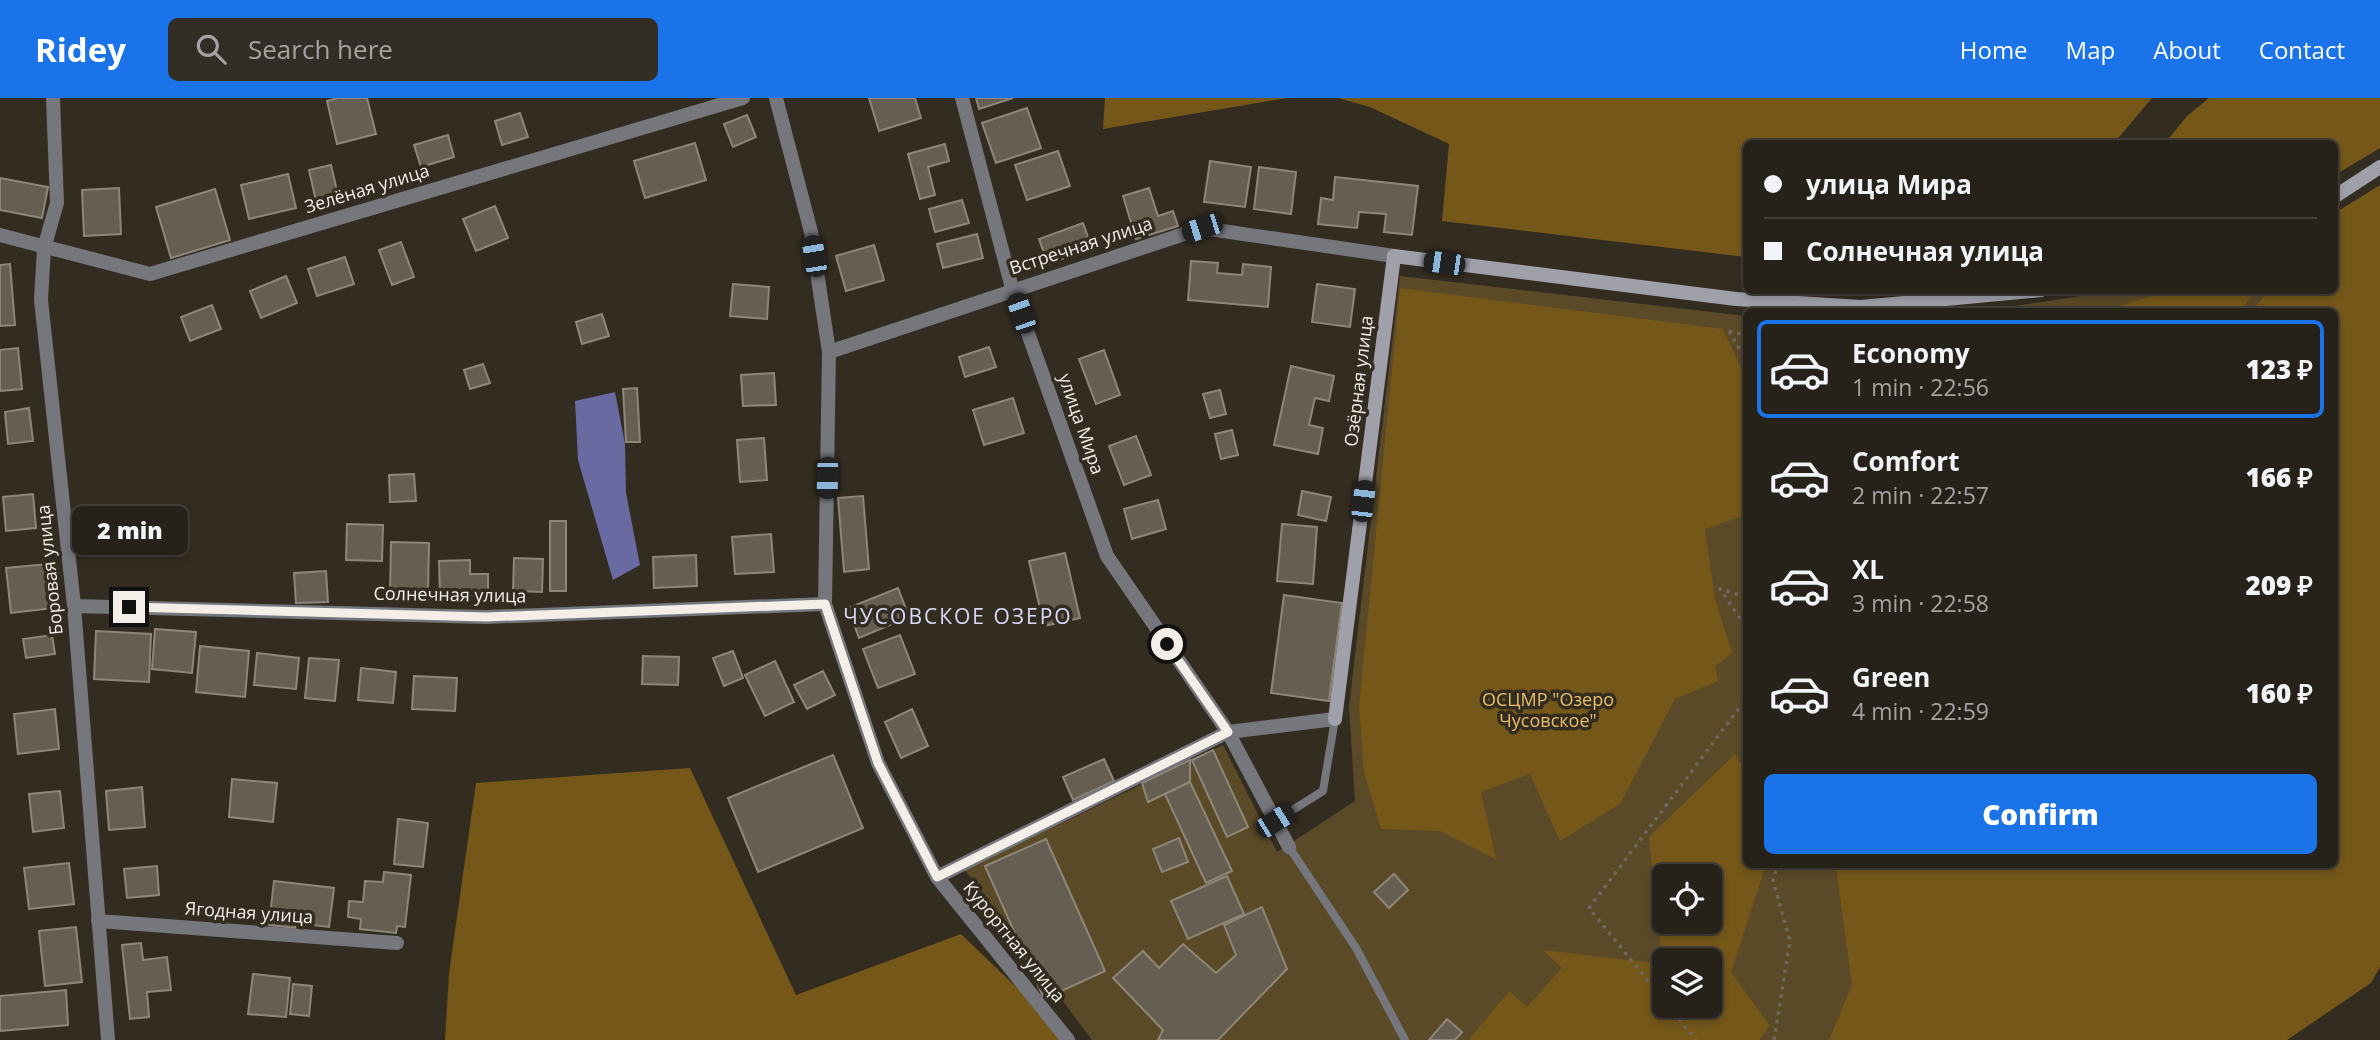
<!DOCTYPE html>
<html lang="en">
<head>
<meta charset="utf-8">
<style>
	body { margin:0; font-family:"Open Sans",sans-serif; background:#322e26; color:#f1f3f6; height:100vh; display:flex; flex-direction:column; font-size:26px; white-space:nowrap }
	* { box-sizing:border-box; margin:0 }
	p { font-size:23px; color:#a4a3a2 }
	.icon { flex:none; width:38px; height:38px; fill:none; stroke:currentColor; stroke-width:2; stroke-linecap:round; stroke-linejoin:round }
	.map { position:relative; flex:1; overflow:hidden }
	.panel { position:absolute; left:1743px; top:210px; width:595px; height:560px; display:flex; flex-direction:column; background:#262119; border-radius:10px; box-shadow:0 4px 10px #0003,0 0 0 2px #423e38 }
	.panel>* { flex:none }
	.guide { position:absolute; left:1743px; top:42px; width:595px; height:154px; border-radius:10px; box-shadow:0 4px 10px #0003,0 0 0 2px #423e38; display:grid; align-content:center; height:154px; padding:0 21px; background:#262119 }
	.tools { position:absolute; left:1652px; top:766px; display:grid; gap:14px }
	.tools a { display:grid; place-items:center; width:70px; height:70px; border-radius:10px; background:#262119; box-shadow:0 4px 10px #0003,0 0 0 2px #423e38; font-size:35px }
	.end { position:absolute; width:32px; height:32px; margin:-16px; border:9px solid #f3efe8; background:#111; box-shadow:0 0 0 4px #111 }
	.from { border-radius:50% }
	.bubble { position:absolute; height:49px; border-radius:10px; background:#262119; box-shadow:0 4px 10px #0003,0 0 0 2px #423e38; font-size:23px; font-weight:800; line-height:49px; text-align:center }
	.car { position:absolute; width:21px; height:42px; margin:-21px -10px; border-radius:9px; box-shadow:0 0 5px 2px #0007; background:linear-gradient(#222 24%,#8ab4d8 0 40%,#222 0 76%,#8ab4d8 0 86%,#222 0) }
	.guide b { display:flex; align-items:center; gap:24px; height:66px; font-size:26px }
	.guide b+b { border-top:2px solid #423e38 }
	.guide i { width:18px; height:18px; background:#f1f3f6 }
	ul { padding:12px 0 0; list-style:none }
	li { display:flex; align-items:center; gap:21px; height:98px; margin:0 14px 10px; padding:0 7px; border:4px solid transparent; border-radius:10px }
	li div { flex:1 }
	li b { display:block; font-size:26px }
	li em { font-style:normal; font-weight:800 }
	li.current { border-color:#1a73e8 }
	li>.icon { width:63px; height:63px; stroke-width:1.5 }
	.action { display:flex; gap:14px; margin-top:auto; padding:14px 21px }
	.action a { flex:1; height:80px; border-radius:10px; background:#1a73e8; color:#fff; font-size:28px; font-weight:800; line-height:80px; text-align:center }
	header { display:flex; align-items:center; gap:42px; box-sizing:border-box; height:98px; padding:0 35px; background:#1a73e8; color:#fff }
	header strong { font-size:33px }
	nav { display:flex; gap:38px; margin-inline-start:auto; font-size:24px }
	.search { width:490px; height:63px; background:#322e26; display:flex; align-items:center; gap:18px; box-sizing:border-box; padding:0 24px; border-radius:10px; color:#a4a3a2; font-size:26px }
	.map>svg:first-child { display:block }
</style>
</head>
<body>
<header>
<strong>Ridey</strong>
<div class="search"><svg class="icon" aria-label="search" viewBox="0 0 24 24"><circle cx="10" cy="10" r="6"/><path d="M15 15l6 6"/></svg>Search here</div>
<nav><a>Home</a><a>Map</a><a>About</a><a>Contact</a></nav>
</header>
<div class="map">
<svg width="2380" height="942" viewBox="0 0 2380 942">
	<rect width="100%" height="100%" fill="#332c21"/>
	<g fill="#5b4a28" fill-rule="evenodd">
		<path d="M1400,178L1746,218V766L1882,767L1897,942H1092L965,772L1223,647L1277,754L1355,703L1349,608ZM1664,779H1710V824H1664ZM1664,863H1710V908H1664Z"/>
		<polygon points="2113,193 2287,193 2272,213 1976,214"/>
	</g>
	<g fill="#745719" fill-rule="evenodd">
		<polygon points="1105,0 1287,0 1103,31"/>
		<polygon points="1338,0 2152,0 2114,45 1746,46 1746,159 1442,123 1449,46 1370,9"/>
		<polygon points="2209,0 2380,0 2380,50 2335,77 2334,46 2165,45 2187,18"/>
		<polygon points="2380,87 2380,869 2371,885 2287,942 1829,942 1852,887 1836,770 1838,767 2334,766 2334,214 2252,213 2268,193 2334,192 2335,115"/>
		<polygon points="1400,190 1723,231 1746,280 1746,417 1705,431 1715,501 1732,555 1715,569 1718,583 1675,601 1620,706 1560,743 1530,676 1481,694 1496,761 1440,733 1381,731 1364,674 1359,608"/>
		<polygon points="2171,192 2256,192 2256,193 2240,213 2103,213"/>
		<path d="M1735,656L1746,675V766L1766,767L1731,874L1770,928L1759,942H1469L1509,893L1527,909L1562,870L1543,852L1662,866L1649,739ZM1664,779H1710V824H1664ZM1664,863H1710V908H1664Z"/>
		<polygon points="690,670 796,897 961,836 1063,934 1066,942 445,942 449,875 476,685"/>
	</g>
	<polygon fill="#696aa2" points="615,294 625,346 626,395 640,467 613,482 578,362 575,303"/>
	<g fill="#655e51" stroke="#8e8779" stroke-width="2">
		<polygon points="338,0 367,0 376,36 337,46 327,3"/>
		<polygon points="869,0 915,0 921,20 879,33"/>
		<polygon points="976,0 1013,0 979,11"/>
		<polygon points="1027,10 1041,50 996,65 982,25"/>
		<polygon points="520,15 528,39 502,47 495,23"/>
		<polygon points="747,17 756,39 733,49 724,26"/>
		<polygon points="448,37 454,59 421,69 414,47"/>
		<polygon points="695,45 706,82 645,100 634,63"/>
		<polygon points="945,46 949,63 928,69 935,97 920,101 908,56"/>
		<polygon points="1058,53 1070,88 1027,102 1015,67"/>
		<polygon points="1210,63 1251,69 1245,109 1204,104"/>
		<polygon points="331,67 338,97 316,103 309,72"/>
		<polygon points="1259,69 1296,74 1291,116 1254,111"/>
		<polygon points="288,76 296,110 249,121 241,87"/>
		<polygon points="1335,79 1418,88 1412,137 1384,134 1386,116 1359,114 1357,130 1318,126 1321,100 1333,102"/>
		<polygon points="0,80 48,89 42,120 0,112"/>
		<polygon points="119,90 121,136 84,138 82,92"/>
		<polygon points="1149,90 1158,118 1173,113 1178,128 1136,141 1123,98"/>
		<polygon points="215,91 230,142 171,160 156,109"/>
		<polygon points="962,102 969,125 935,134 929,111"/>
		<polygon points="495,108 508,140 476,153 463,121"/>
		<polygon points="1083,125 1092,150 1048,166 1039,141"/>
		<polygon points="977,136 983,160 943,170 937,146"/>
		<polygon points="401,144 414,179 392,187 379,152"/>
		<polygon points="874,147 884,182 846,193 836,158"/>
		<polygon points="345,159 354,186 317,198 308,171"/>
		<polygon points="1191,163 1218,165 1217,175 1242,177 1243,166 1271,169 1268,209 1188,202"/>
		<polygon points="10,166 15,227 0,228 0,167"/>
		<polygon points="286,178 297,205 261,220 250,193"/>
		<polygon points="733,186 769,189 767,221 730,218"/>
		<polygon points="1317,186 1355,191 1350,229 1312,224"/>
		<polygon points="212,207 221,231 190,243 181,219"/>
		<polygon points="602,216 609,238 582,246 576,224"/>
		<polygon points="989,249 996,269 965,279 959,259"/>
		<polygon points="18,250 22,291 0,293 0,252"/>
		<polygon points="1104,252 1120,297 1096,306 1079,261"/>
		<polygon points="483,266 490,285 470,291 464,272"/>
		<polygon points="1291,268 1334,278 1329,303 1315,300 1309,327 1323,330 1318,356 1274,347"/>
		<polygon points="774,275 776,307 743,308 741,277"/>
		<polygon points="637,290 640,344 626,344 623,291"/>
		<polygon points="1220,292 1226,316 1210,320 1203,296"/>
		<polygon points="1013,300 1024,335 984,347 973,312"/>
		<polygon points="29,310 33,343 8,346 5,314"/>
		<polygon points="1232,332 1238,357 1221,361 1215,336"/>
		<polygon points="1136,338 1151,377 1124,387 1109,348"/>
		<polygon points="764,340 767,382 740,384 737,342"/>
		<polygon points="414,376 416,403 390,404 389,377"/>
		<polygon points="1302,393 1331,399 1326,423 1298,417"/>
		<polygon points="33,396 36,430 6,433 3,399"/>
		<polygon points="863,398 869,471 844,474 838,400"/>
		<polygon points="1158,402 1166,431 1132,441 1124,411"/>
		<rect x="550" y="423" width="16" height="70"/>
		<polygon points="347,426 383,427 382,463 346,462"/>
		<polygon points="1282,426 1317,429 1313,486 1277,483"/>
		<polygon points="771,436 774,474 735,476 732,439"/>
		<polygon points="391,444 429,445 428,495 390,494"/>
		<polygon points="1065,455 1080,520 1044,528 1029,463"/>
		<polygon points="696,457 697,488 654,490 653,459"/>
		<polygon points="514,460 543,461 542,494 513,493"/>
		<polygon points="470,462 470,476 488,476 488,497 440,498 439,463"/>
		<polygon points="48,466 53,510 11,515 6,470"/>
		<polygon points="326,473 328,504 296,505 294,475"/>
		<polygon points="898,490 909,519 859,540 848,510"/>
		<polygon points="1284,497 1342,505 1329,603 1271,595"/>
		<polygon points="155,531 196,534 192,575 152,571"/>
		<polygon points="96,533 151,536 149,584 94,581"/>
		<polygon points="52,537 55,556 26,560 23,541"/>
		<polygon points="900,537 915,576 878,590 863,551"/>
		<polygon points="200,548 249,553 245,599 196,594"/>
		<polygon points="733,553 743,580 724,588 713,560"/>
		<polygon points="257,555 299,560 296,591 254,587"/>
		<polygon points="643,558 679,559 678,587 642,586"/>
		<polygon points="309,560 339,562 335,603 305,600"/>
		<polygon points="775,563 794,604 765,618 745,577"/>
		<polygon points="361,570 396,574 393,605 358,602"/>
		<polygon points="823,573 835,597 807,611 794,587"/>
		<polygon points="414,578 457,580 455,613 412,611"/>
		<polygon points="55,611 59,651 18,656 14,616"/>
		<polygon points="912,611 928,648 901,660 885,624"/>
		<polygon points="1213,652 1248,729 1227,739 1192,662"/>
		<polygon points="833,657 863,730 758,774 728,700"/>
		<polygon points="1104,661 1114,683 1073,702 1063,679"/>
		<polygon points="1190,662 1190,684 1148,704 1142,685"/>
		<polygon points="232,681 277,685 273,724 229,719"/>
		<polygon points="1190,684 1232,773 1206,785 1165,696"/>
		<polygon points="142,689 145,729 109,732 106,693"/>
		<polygon points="60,693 64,730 33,734 29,696"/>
		<polygon points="398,721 428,725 423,769 394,766"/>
		<polygon points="1179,740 1188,764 1162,774 1153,751"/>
		<polygon points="1046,741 1105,873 1044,901 985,768"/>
		<polygon points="69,765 74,806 29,811 24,770"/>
		<polygon points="157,768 159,797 127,800 124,771"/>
		<polygon points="384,774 411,777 405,829 397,828 396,835 360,831 361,821 348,819 349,803 363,804 365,783 383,784"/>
		<polygon points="1394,776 1408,792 1389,810 1374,794"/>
		<polygon points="1227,778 1244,816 1188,841 1171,803"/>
		<polygon points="274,783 334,790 329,829 296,825 295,830 269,827"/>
		<polygon points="1262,809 1287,871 1218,942 1158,942 1163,932 1113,880 1143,853 1159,870 1183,846 1216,875 1236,857 1224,827"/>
		<polygon points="76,829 82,884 45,888 39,833"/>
		<polygon points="141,845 143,862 167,859 171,892 147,894 149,919 130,921 122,847"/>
		<polygon points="253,876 290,880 286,919 248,916"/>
		<polygon points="293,886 312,888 309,918 290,916"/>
		<polygon points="66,892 68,927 0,933 0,898"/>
		<polygon points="1447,921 1462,934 1455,942 1429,942"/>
	</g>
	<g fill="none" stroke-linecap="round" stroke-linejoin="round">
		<g stroke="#6d675d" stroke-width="3.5" stroke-dasharray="3.5 5" stroke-linecap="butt">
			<polyline points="1729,233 1746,262"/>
			<polyline points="1729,233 1746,237"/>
			<polyline points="1746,499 1720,491 1746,529"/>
			<polyline points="1746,640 1743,651 1746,659"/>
			<polyline points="1664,903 1589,810 1746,601"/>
			<polyline points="1668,908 1696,942"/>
			<polyline points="1774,942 1790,843 1773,782 1778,766"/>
		</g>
		<g stroke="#76777d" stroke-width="8">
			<polyline points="1275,723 1323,693 1335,621"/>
			<polyline points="1289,749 1356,850 1405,942"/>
		</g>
		<g stroke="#76777d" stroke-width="14">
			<polyline points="53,0 57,105 44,150 41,202 74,508 108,942"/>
			<polyline points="776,0 811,134 829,254 825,506 878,665 937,779 1068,942"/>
			<polyline points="962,0 1012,190 1107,458 1228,634 1289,749"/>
			<polyline points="0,137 150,176 743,0"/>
			<polyline points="829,254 1202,130 1394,158"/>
			<polyline points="74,508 486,519 825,506"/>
			<polyline points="937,779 1228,634 1335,621"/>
			<polyline points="98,823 397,845"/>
		</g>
		<g stroke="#a0a0ab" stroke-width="14">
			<polyline points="2334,99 2380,69"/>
			<polyline points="1335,621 1394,158 1736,201 1861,209 2041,192"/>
		</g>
	</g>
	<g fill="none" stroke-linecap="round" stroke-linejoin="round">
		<polyline stroke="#f3efe8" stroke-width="9" points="129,509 486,519 825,506 878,665 937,779 1228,634 1167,546"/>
	</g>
	<g text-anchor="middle" stroke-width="7" stroke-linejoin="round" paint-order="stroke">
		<g font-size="18" fill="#f3efe8" stroke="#332c21">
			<text transform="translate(367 91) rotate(-17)" y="6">Зелёная улица</text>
			<text transform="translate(1081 148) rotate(-18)" y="6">Встречная улица</text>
			<text transform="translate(1359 283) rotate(-83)" y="6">Озёрная улица</text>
			<text transform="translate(1081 326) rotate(71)" y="6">улица Мира</text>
			<text transform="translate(50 472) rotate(-96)" y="6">Боровая улица</text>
			<text transform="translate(450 497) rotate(1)" y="6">Солнечная улица</text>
			<text transform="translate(249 815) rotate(4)" y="6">Ягодная улица</text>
			<text transform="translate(1014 844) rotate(51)" y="6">Курортная улица</text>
		</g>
		<g font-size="18" fill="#eabe68" stroke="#332c21">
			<text x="1548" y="608">ОСЦМР "Озеро<tspan x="1548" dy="21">Чусовское"</tspan></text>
		</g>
		<g font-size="21" letter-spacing="2" fill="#d7daf7" stroke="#332c21">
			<text x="958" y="526">ЧУСОВСКОЕ ОЗЕРО</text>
		</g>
	</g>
</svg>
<div class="tools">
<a><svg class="icon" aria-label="locate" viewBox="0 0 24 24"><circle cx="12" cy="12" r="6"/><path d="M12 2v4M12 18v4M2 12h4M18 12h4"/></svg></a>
<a><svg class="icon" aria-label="layers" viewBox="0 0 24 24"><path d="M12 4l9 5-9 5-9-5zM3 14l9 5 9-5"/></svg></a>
</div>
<i class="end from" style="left:1167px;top:546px"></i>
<i class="end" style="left:129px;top:509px"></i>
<div class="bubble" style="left:72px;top:408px;width:116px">2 min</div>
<i class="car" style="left:1202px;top:130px;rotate:252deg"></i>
<i class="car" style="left:814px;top:158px;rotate:351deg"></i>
<i class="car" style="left:1444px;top:165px;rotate:278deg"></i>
<i class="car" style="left:1021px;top:215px;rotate:341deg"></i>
<i class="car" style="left:827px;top:380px;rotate:181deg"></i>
<i class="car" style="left:1363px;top:403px;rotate:7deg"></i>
<i class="car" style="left:1275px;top:723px;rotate:58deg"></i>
<div class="guide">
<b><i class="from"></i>улица Мира</b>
<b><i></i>Солнечная улица</b>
</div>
<section class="panel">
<ul>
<li class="current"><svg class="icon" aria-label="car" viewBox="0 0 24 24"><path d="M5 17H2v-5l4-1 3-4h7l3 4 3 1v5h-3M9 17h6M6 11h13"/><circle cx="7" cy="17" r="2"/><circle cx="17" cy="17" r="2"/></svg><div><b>Economy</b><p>1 min · 22:56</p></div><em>123 ₽</em></li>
<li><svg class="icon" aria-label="car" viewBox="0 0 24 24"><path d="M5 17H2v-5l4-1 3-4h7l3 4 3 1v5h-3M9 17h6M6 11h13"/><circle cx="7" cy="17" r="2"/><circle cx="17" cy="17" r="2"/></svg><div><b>Comfort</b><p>2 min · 22:57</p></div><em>166 ₽</em></li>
<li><svg class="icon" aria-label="car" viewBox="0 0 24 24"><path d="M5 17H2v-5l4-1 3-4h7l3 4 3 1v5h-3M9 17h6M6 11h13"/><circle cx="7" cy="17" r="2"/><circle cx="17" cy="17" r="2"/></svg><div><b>XL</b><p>3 min · 22:58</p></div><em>209 ₽</em></li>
<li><svg class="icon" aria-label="car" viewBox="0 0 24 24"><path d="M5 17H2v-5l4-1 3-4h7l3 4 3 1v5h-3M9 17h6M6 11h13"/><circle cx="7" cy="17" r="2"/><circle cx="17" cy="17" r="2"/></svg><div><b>Green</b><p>4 min · 22:59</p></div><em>160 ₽</em></li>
</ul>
<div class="action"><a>Confirm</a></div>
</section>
</div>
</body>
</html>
